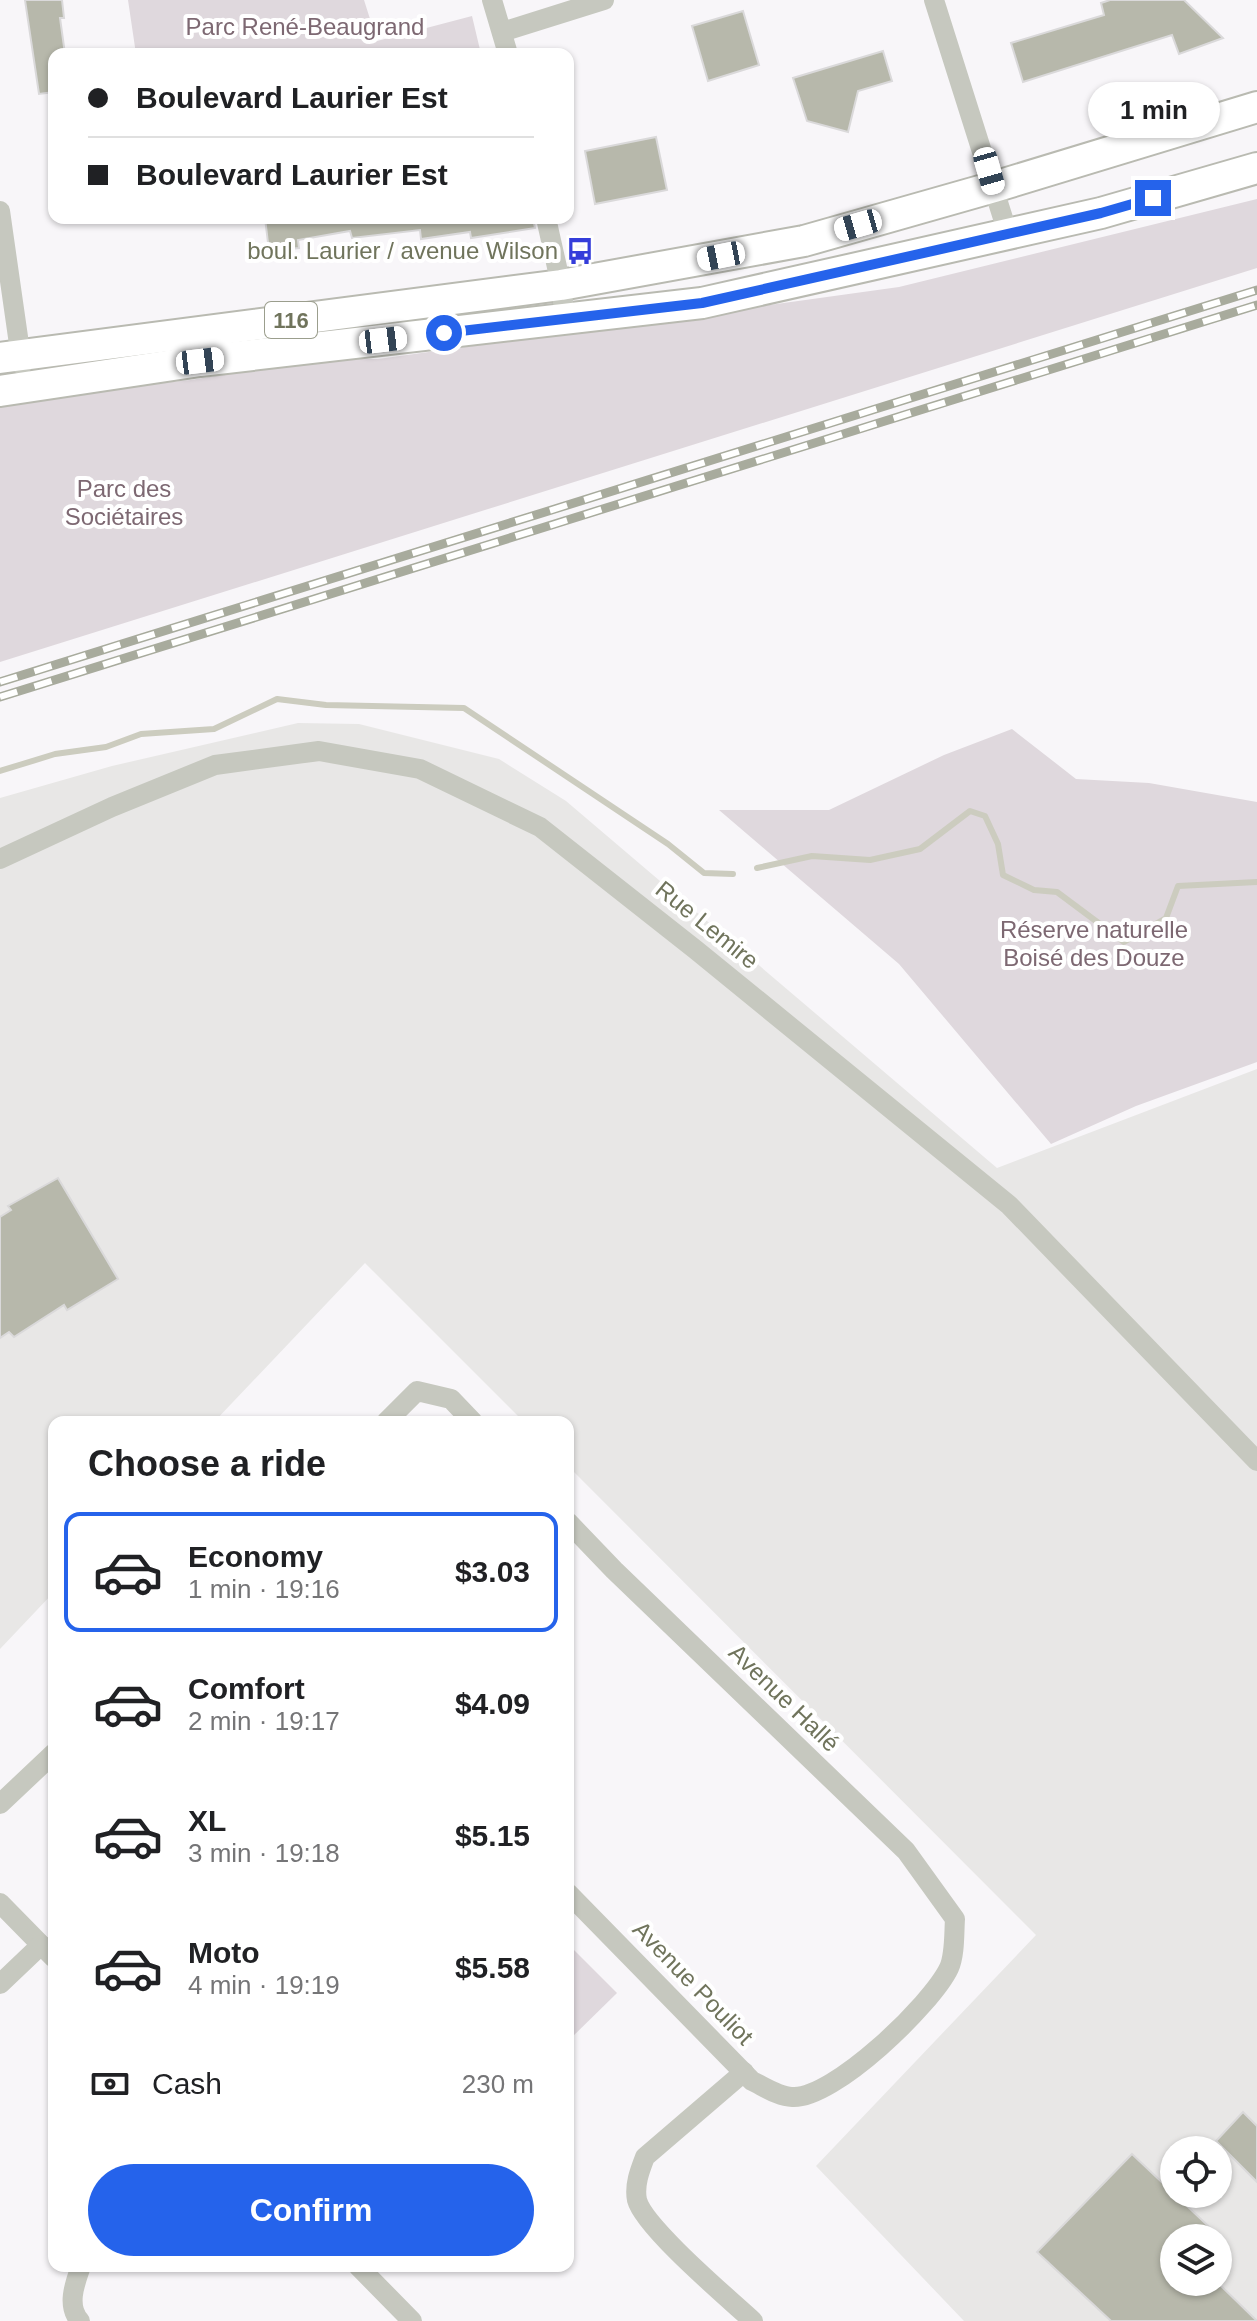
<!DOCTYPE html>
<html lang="en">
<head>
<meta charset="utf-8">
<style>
	body { margin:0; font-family:Helvetica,sans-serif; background:#f6f6f6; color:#202124; height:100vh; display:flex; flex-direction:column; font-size:30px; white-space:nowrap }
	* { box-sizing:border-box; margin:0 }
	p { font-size:26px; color:#757577 }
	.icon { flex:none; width:44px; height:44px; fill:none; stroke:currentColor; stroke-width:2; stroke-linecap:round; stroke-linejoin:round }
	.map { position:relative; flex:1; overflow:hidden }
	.sheet { position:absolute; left:48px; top:1416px; width:526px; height:856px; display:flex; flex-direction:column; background:#fff; border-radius:16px; box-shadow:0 2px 6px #0004 }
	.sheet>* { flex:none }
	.banner { position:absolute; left:48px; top:48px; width:526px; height:176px; border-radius:16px; box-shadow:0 2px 6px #0004; display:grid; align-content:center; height:176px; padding:0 40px; background:#fff }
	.tools { position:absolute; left:1160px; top:2136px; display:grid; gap:16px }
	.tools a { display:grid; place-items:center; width:72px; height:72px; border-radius:50%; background:#fff; box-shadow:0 2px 6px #0004; font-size:40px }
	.end { position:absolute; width:36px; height:36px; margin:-18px; border:10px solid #2563eb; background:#fff; box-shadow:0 0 0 4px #fff }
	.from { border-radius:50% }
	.bubble { position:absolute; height:56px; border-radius:28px; background:#fff; box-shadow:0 2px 6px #0004; font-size:26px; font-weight:800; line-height:56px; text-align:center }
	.car { position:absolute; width:24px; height:48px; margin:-24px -12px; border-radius:10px; box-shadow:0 0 6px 2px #0007; background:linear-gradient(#fff 24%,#345 0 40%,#fff 0 76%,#345 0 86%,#fff 0) }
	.banner b { display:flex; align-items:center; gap:28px; height:76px; font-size:30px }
	.banner b+b { border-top:2px solid #e0e0e0 }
	.banner i { width:20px; height:20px; background:#202124 }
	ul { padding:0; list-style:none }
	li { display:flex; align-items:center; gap:24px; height:120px; margin:0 16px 12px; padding:0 24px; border:4px solid transparent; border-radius:16px }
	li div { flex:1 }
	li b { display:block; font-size:30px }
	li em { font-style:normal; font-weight:800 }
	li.active { border-color:#2563eb }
	li>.icon { width:72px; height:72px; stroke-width:1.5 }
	h2 { padding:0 40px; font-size:36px; line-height:96px }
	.pay { display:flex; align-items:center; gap:20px; height:88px; padding:0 40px; font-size:30px }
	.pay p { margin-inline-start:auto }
	.button { display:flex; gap:16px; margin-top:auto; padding:16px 40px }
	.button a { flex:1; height:92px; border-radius:48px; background:#2563eb; color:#fff; font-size:32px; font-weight:800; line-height:92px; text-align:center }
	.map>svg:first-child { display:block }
</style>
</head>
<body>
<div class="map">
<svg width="1257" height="2321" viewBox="0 0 1257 2321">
	<rect width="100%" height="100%" fill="#f8f6f9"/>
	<path fill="#e8e7e6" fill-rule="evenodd" d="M298,723L359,724L499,759L566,801L997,1168L1257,1069V2321H964L816,2166L1036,1935L568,1466V1422H524L365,1263L214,1422H54V1592L0,1649V798L112,766ZM1174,2150H1218V2194H1174ZM1174,2238H1218V2282H1174Z"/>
	<g fill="#dfd8dd">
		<polygon points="128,0 364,0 377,41 472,16 481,54 136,54"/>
		<polygon points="1257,199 1257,268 0,662 0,405 40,395 191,380 315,359 378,359 899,287"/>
		<polygon points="1012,729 1076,779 1149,783 1257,802 1257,1062 1136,1106 1051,1144 899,964 719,810 829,810 944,755"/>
		<polygon points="568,1944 617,1993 568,2041"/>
	</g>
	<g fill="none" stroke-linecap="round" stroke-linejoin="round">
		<g stroke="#ccccbf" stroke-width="6">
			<polyline points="0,771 55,754 106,747 141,734 214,729 277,699 326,705 464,708 668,844 704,873 733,874"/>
			<polyline points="757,868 812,856 870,860 920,849 970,811 985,816 998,844 1003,875 1034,890 1057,892 1124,942 1166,918 1178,886 1257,882"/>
		</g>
	</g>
	<g fill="#b7b8ab" stroke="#dad9da" stroke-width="2">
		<polygon points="25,0 62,0 64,18 60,18 65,54 54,54 54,92 39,94"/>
		<polygon points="1110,0 1184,0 1223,38 1179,54 1172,35 1023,82 1011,43 1104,15 1101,3"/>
		<polygon points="743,11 759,65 708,81 692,26"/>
		<polygon points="883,51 892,81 858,91 848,132 807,121 793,78"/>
		<polygon points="656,137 667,190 595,204 585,151"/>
		<polygon points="265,218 533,218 535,228 471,238 470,232 421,239 420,230 352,238 350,231 298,240 299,248 269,251"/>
		<polygon points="58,1178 118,1279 67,1310 64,1305 14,1337 9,1332 0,1338 0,1217 11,1210 8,1206"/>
		<polygon points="1243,2112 1257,2126 1257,2182 1216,2141"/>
		<polygon points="1132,2154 1221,2238 1174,2238 1174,2282 1217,2282 1257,2321 1111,2321 1037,2252"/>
	</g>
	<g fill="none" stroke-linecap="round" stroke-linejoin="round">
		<g stroke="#b9bab1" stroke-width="34">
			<g id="primary">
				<polyline points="0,358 561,285 804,241 994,187 1257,107"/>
				<polyline points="0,391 200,361 702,303 1101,213 1257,168"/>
			</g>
		</g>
		<g stroke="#c6c8bf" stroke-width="20">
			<polyline points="492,0 508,54"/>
			<polyline points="934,0 1008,234"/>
			<polyline points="502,32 604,0"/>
			<polyline points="0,211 22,365"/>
			<polyline points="546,218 561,285 565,319"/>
			<polyline points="0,859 112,807 215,765 319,751 420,769 540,827 696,950 1009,1205 1257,1461"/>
			<polyline points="386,1422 417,1391 451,1399 473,1422"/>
			<path d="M568,1522L614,1570L906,1851L955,1919C954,1933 955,1955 949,1968C932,2004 833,2100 792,2097C779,2097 763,2086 752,2081L568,1893"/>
			<polyline points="0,1804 54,1753"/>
			<polyline points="0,1903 54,1958"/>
			<polyline points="0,1984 41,1945"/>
			<path d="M744,2072L645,2157C640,2170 634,2185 637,2200C644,2227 728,2298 753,2321"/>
			<polyline points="358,2266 412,2321"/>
			<path d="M80,2321C66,2306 75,2283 81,2266"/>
		</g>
		<use href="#primary" stroke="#fff" stroke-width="30"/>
		<g stroke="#a8ab9d" stroke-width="9">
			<g id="rail">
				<polyline points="0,682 1257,290"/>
				<polyline points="0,697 1257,305"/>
			</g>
		</g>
		<use href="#rail" stroke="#fff" stroke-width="6" stroke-dasharray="18" stroke-linecap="butt"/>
	</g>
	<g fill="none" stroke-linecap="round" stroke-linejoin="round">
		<polyline stroke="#2563eb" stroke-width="10" points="444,333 702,303 1101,213 1153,198"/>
	</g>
	<defs>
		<g id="bus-bare" transform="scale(2.16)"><path d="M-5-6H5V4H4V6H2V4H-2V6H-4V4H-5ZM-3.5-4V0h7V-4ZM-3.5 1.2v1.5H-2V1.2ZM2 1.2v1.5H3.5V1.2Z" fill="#353dda" stroke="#fff" stroke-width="2.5" paint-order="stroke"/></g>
	</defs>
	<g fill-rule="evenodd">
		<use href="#bus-bare" x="580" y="251"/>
	</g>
	<g text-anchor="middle" stroke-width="8" stroke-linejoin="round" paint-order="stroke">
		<rect fill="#fff" stroke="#9b9e8d" stroke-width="2" x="265" y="302" width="52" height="36" rx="6"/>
		<g font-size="22" font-weight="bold" fill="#70745c">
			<text x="291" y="328">116</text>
		</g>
		<g font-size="24" fill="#7d6872" stroke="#fff">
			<text x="305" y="35">Parc René-Beaugrand</text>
			<text x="124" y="497">Parc des<tspan x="124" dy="28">Sociétaires</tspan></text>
			<text x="1094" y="938">Réserve naturelle<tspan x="1094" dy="28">Boisé des Douze</tspan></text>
		</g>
		<g font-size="24" fill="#70745c" stroke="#fff" text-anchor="end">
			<text x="558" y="259">boul. Laurier / avenue Wilson</text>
		</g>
		<g font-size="24" fill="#70745c" stroke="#fff">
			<text transform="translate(707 925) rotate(39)" y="8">Rue Lemire</text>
			<text transform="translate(784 1698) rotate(44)" y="8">Avenue Hallé</text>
			<text transform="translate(693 1983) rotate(46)" y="8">Avenue Pouliot</text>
		</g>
	</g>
</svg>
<div class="tools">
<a><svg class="icon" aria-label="locate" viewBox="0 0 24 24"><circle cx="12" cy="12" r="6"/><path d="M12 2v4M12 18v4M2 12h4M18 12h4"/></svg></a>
<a><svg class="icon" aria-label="layers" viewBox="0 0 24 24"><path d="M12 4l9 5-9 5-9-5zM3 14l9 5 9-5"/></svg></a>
</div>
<i class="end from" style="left:444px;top:333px"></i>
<i class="end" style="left:1153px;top:198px"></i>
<div class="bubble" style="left:1088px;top:82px;width:132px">1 min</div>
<i class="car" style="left:989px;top:171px;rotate:164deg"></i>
<i class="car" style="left:858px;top:225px;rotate:254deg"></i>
<i class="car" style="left:721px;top:256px;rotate:259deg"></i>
<i class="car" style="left:383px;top:340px;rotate:83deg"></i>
<i class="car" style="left:200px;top:361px;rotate:83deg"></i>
<div class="banner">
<b><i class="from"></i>Boulevard Laurier Est</b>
<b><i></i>Boulevard Laurier Est</b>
</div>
<section class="sheet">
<h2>Choose a ride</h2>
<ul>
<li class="active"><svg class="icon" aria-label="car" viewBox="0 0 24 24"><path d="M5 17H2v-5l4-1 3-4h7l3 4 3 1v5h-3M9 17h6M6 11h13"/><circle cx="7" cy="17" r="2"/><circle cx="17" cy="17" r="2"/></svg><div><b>Economy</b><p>1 min · 19:16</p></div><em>$3.03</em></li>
<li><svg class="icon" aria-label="car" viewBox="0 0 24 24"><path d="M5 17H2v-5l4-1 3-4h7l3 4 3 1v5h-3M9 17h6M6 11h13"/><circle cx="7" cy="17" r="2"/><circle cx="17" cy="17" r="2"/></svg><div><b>Comfort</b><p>2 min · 19:17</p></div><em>$4.09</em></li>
<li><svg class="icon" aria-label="car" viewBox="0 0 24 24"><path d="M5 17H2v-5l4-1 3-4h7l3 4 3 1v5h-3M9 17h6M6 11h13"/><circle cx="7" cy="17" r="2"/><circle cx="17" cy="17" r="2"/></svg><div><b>XL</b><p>3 min · 19:18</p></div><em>$5.15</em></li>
<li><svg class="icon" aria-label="car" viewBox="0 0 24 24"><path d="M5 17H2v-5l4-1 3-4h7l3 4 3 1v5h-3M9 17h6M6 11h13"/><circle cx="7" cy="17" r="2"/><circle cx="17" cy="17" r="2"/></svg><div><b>Moto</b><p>4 min · 19:19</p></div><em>$5.58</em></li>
</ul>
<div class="pay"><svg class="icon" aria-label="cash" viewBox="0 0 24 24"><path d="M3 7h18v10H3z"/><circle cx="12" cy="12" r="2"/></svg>Cash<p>230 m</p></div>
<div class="button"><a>Confirm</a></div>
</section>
</div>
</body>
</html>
